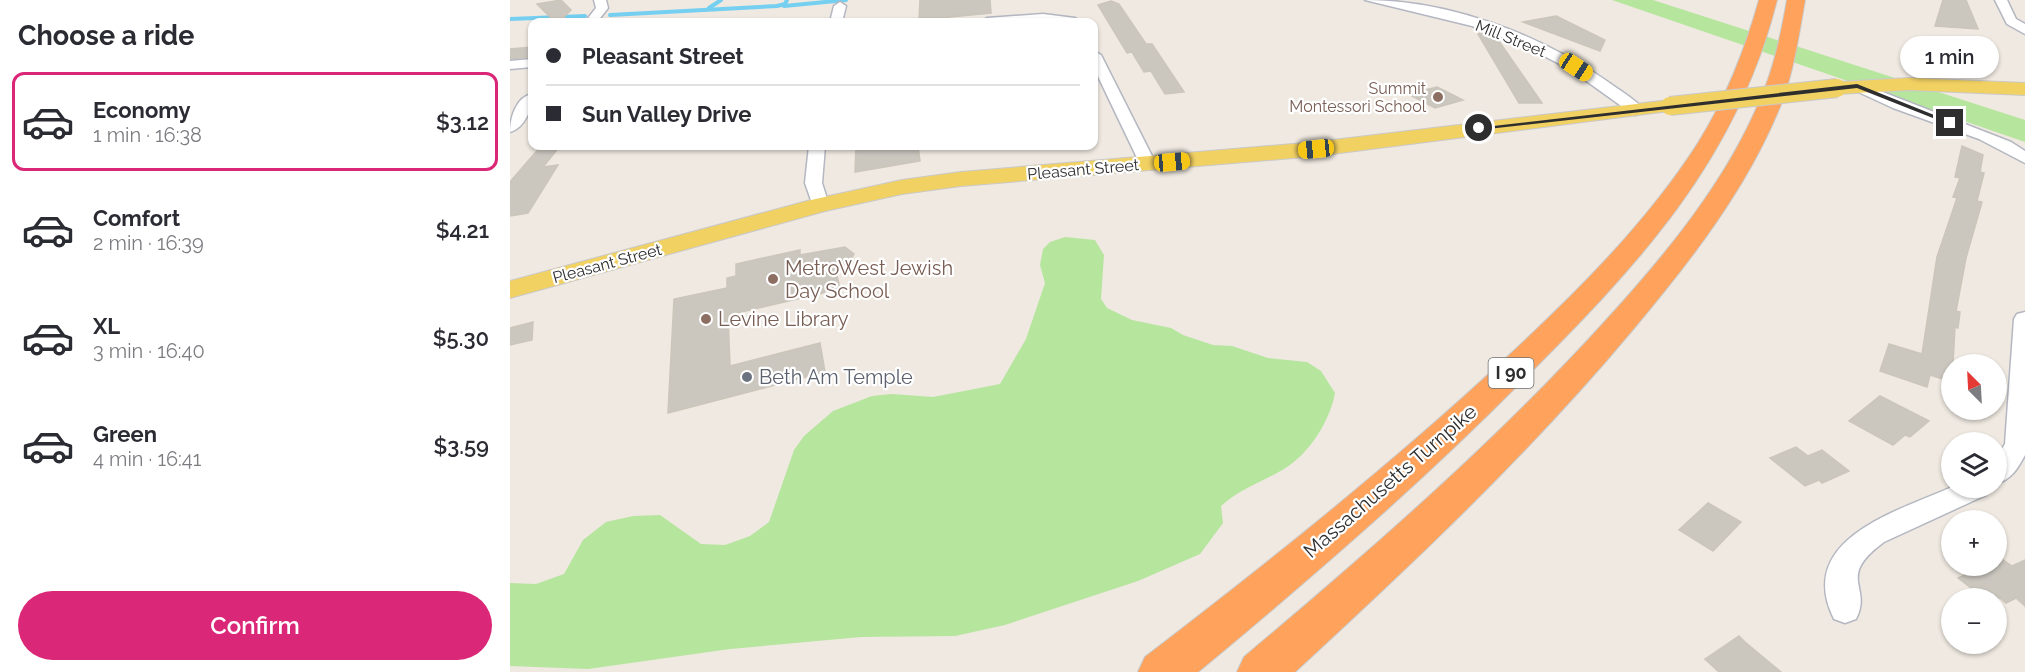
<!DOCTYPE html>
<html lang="en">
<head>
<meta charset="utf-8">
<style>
	body { margin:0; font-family:Raleway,sans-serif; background:#f2f2f3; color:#2b2b33; height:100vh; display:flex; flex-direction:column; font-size:22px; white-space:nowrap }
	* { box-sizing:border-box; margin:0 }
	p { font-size:20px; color:#7c7c81 }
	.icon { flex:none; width:33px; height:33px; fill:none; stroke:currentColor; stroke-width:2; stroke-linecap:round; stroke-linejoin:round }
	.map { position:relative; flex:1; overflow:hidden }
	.details { display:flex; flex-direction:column; background:#fff; width:510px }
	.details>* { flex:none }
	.guide { position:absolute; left:18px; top:18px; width:570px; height:132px; border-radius:12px; box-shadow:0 2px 4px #0004; display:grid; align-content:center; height:132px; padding:0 18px; background:#fff }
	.needle { width:39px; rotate:336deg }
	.controls { position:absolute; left:1431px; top:354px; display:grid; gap:12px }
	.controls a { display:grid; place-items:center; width:66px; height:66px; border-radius:50%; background:#fff; box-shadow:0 2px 4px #0004; font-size:30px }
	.end { position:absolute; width:27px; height:27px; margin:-14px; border:8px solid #2e2e2e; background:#fff; box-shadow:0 0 0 3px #fff }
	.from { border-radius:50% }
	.bubble { position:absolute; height:42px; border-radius:21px; background:#fff; box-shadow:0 2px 4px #0004; font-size:20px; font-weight:600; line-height:42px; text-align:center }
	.car { position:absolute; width:18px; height:36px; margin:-18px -9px; border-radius:8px; box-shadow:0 0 4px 2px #0007; background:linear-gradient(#f5c518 24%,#345 0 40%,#f5c518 0 76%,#345 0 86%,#f5c518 0) }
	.guide b { display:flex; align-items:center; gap:21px; height:57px; font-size:22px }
	.guide b+b { border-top:2px solid #e1e1e2 }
	.guide i { width:15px; height:15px; background:#2b2b33 }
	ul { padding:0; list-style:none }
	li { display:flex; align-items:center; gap:18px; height:99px; margin:0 12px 9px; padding:0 6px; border:3px solid transparent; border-radius:12px }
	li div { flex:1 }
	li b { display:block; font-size:22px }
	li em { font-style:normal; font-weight:600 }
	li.active { border-color:#db2777 }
	li>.icon { width:54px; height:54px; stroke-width:1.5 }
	h2 { padding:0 18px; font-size:27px; line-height:72px }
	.cta { display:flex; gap:12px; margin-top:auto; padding:12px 18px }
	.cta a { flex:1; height:69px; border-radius:36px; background:#db2777; color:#fff; font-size:24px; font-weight:600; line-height:69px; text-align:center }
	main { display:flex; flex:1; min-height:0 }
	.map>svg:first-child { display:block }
</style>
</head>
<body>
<main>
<section class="details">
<h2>Choose a ride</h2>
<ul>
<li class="active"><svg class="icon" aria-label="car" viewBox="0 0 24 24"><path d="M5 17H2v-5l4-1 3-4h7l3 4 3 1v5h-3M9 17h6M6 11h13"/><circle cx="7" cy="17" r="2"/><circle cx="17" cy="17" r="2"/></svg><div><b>Economy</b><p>1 min · 16:38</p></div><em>$3.12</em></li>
<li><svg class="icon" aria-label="car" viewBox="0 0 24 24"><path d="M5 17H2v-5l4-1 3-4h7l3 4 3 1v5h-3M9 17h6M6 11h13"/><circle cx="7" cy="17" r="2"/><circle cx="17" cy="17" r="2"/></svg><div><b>Comfort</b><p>2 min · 16:39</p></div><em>$4.21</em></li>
<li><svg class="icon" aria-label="car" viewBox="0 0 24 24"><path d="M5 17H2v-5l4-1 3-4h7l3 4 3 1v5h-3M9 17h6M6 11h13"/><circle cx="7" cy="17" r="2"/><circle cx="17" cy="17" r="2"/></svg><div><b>XL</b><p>3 min · 16:40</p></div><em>$5.30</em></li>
<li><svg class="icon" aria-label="car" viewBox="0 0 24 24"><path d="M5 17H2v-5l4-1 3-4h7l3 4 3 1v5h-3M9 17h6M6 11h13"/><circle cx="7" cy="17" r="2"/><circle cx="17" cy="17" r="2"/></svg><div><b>Green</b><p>4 min · 16:41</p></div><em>$3.59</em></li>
</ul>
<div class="cta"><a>Confirm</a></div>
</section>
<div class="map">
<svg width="1515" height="672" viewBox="0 0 1515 672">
	<rect width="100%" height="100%" fill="#efe9e1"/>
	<g fill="#b6e59e">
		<polygon points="1102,0 1143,0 1515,120 1515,142"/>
		<path d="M555,237L585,240L594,255L591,299L597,308L622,320L661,328L673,335L703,345L722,346L758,358L797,362L811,371L825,393C820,421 799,454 774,469C752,482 730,489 711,506L713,523L690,554L628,581L495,625L445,636L351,637L220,649L78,669L0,666V583L26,584L54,574L73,540L96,522L123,516L150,515L191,544L215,545L240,536L259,522L284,450L294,436L323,411L362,396L382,394L423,397L490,384L516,339L535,283L530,265L533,249L540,242Z"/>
	</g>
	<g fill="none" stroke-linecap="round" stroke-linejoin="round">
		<g stroke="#75cff0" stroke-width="4">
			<polyline points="274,6 336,0"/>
			<polyline points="199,8 211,0"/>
			<polyline points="100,15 267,6 275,4 277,0"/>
			<polyline points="0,19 75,16"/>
		</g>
	</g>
	<g fill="#cbc7bf" stroke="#cbc5ba" stroke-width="1.5">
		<polygon points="51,0 61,10 49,22 45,22 27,4"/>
		<polygon points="410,0 480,0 481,13 409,20"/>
		<polygon points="1433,0 1456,0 1468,29 1425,26"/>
		<polygon points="601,1 609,4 636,44 642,44 674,92 655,94 641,71 634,72 622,52 617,53 588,5"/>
		<polygon points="1046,16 1095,40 1090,51 1013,22"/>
		<polygon points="972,32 986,37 1032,103 1009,103 968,34"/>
		<polygon points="22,47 22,53 18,57 0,59 0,49"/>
		<polygon points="927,87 953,100 925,108 898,94"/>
		<polygon points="31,146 50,146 33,167 48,165 18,213 0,216 0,182"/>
		<polygon points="346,146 408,146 410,161 345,172"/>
		<polygon points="1452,146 1473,155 1470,172 1474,173 1467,201 1472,202 1456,258 1446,311 1450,312 1448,328 1445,327 1442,382 1420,375 1417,387 1370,371 1379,344 1412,354 1427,257 1447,198 1443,197 1450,178 1445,177"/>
		<polygon points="335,247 344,254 339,263 325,267 330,289 218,315 220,366 310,343 315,372 158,413 164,299 217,288 217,278 226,276 226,264 290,250 290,255"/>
		<polygon points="23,322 22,340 0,345 0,328"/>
		<polygon points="1370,396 1419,421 1400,437 1395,435 1383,445 1339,421"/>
		<polygon points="1286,447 1298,456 1312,450 1339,471 1312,483 1309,480 1295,486 1260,458"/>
		<polygon points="1198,503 1231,522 1203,551 1169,530"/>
		<polygon points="1486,555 1502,566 1515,560 1515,606 1506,598 1496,603 1490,598 1474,598 1448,578 1475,566 1486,566"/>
		<polygon points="1229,636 1235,642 1271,672 1209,672 1195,659"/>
	</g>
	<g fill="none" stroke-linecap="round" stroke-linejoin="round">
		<g stroke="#b4b7c1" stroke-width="3">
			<g id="minor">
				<polygon points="84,0 96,0 98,8 87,22 75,22 86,8"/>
				<path d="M855,0C940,0 1032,35 1101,84C1112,92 1126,100 1134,110L1126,115L1121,113L1061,70L1013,45L962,26Z"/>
				<polygon points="1485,0 1497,0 1506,19 1515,24 1515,34 1497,24"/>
				<polygon points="330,2 336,6 332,22 320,22 324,6"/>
				<polygon points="533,14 565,18 571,22 471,22 477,18"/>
				<polygon points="584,51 591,55 646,164 644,168 632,168 630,164 584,68"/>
				<polygon points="22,59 22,67 0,69 0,61"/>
				<polygon points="1347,82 1501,142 1515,151 1515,163 1469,139 1383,108 1342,89 1340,86 1342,83"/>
				<path d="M22,94C23,107 15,128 0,132C0,118 6,97 22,94Z"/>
				<polygon points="299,146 315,146 312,183 319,205 310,210 304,209 295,183"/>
				<path d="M1515,312V455C1508,468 1502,479 1486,484V458L1495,444L1504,319L1507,314Z"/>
				<path d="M1442,487L1480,488L1476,495L1374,542C1325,578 1363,586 1346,619L1335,623L1324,619C1284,539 1388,511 1442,487Z"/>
			</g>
		</g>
		<g stroke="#c9c9c9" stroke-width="2">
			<g id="major">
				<polygon points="1400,78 1515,83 1515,95 1400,90 1327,94 1317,88 1327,82"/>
				<polygon points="1160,100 1167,102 1170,106 1167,110 806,156 451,186 392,194 315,211 0,298 0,281 301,200 392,180 451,172 806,142"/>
			</g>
		</g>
		<g stroke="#c9c9c9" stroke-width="2">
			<g id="highway">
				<path d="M1249,0H1267C1226,163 1126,267 1011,382C909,485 799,580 688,672H628L635,657C759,562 881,465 996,358C1066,293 1136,224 1188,143C1216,98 1235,50 1249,0Z"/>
				<path d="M1277,0H1295C1289,34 1284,69 1272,102C1238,188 1179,263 1120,333C1018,455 902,564 785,672H727L734,657C861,550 987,441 1098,318C1157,253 1216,182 1250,100C1264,68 1271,34 1277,0Z"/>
			</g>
		</g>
		<use href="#minor" fill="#fff" fill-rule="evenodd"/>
		<use href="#major" fill="#f2d163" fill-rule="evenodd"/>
		<use href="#highway" fill="#ffa35c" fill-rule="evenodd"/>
		<g stroke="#c9c9c9" stroke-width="20" stroke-linecap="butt">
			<polyline id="major-bridge" points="1160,106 1327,88"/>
		</g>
		<use href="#major-bridge" stroke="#f2d163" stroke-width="18"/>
	</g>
	<polygon fill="#2e2e2e" points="1347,84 1444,123 1438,124 1347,88 969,130 966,128"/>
	<g fill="#8d6e63" stroke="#fff" stroke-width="2">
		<circle cx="928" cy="97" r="6"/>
		<circle cx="263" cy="279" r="6"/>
		<circle cx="196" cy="319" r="6"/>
	</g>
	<circle fill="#6b7280" stroke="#fff" stroke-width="2" cx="237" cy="377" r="6"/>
	<g text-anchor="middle" stroke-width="4.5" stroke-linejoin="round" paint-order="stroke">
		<g font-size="16" fill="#2e2e2e" stroke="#fff">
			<text transform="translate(1001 38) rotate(22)" y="6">Mill Street</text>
			<text transform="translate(573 169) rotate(-5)" y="6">Pleasant Street</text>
			<text transform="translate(97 263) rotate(-15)" y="6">Pleasant Street</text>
		</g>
		<g font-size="16" fill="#785e54" stroke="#fff" text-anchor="end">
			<text x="916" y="94">Summit<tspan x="916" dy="18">Montessori School</tspan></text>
		</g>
		<rect fill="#fff" stroke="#6d6d6d" stroke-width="1.5" x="978.5" y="358" width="45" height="30" rx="4.5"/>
		<g font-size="18" font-weight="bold" fill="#2e2e2e">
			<text x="1001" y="379">I 90</text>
		</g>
		<g font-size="20" fill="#785e54" stroke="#fff" text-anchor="start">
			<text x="275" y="275">MetroWest Jewish<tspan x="275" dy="23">Day School</tspan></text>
			<text x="208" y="326">Levine Library</text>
		</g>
		<g font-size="20" fill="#5b616d" stroke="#fff" text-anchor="start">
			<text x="249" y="384">Beth Am Temple</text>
		</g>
		<g font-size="20" fill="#2e2e2e" stroke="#fff">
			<text transform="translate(880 481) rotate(-41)" y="7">Massachusetts Turnpike</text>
		</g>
	</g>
</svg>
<div class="controls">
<a><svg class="needle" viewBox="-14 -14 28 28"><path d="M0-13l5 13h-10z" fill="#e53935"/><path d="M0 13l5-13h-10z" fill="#7c7c81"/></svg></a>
<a><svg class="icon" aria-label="layers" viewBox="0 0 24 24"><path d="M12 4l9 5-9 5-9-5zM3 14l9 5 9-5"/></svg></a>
<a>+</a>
<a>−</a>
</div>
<i class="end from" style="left:969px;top:128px"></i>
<i class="end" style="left:1440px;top:123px"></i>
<div class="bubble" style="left:1390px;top:36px;width:99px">1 min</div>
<i class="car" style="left:1066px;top:67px;rotate:123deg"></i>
<i class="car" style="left:806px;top:149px;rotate:264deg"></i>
<i class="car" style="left:662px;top:162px;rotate:85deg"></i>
<div class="guide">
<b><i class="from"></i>Pleasant Street</b>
<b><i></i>Sun Valley Drive</b>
</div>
</div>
</main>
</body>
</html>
